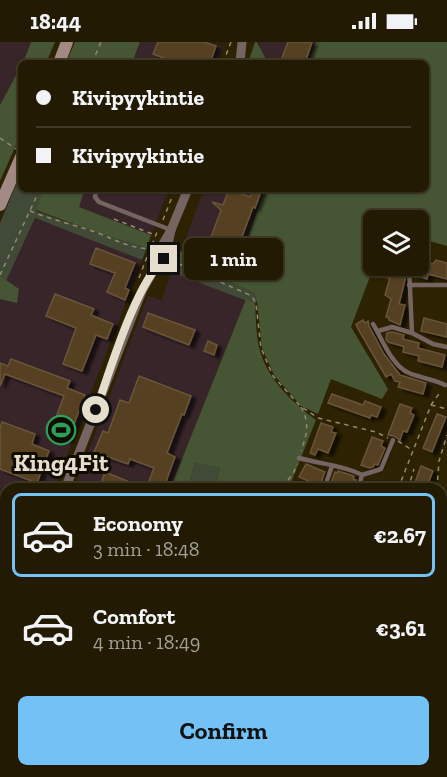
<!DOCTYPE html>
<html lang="en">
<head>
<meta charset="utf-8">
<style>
	body { margin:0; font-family:"Zilla Slab",serif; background:#2a230c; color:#f1f3f6; height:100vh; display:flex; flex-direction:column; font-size:22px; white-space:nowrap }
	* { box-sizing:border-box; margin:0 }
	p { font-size:20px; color:#a2a199 }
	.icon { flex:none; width:33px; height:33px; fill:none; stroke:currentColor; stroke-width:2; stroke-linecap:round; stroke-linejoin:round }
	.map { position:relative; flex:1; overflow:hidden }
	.panel { position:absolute; left:0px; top:441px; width:447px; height:294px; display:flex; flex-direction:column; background:#221a02; border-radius:18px 18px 0 0; box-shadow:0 2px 4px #0004,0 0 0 2px #3f3824 }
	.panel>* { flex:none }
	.top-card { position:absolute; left:18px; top:18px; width:411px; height:132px; border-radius:9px; box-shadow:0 2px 4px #0004,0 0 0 2px #3f3824; display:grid; align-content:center; height:132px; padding:0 18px; background:#221a02 }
	.fabs { position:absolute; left:363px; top:168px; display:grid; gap:12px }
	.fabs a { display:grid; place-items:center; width:66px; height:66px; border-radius:9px; background:#221a02; box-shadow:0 2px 4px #0004,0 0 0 2px #3f3824; font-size:30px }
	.end { position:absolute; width:27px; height:27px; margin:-14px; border:8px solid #e5decd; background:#111; box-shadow:0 0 0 3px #111 }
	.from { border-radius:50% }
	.bubble { position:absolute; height:42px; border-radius:9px; background:#221a02; box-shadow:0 2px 4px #0004,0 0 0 2px #3f3824; font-size:20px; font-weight:800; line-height:42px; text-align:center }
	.top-card b { display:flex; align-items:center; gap:21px; height:57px; font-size:22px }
	.top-card b+b { border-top:2px solid #3f3824 }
	.top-card i { width:15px; height:15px; background:#f1f3f6 }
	ul { padding:10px 0 0; list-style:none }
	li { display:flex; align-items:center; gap:18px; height:84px; margin:0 12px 9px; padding:0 6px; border:3px solid transparent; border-radius:9px }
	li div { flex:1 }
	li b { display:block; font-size:22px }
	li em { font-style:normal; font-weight:800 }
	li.selected { border-color:#73c1f5 }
	li>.icon { width:54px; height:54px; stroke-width:1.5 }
	.cta { display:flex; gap:12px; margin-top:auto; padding:12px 18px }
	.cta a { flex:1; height:69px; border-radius:9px; background:#73c1f5; color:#111; font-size:24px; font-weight:800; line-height:69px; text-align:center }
	.status { display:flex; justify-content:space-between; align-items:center; height:42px; padding:0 30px; background:#221a02; direction:ltr }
	.status svg { height:16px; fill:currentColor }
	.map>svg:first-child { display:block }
</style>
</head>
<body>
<div class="status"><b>18:44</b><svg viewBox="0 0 49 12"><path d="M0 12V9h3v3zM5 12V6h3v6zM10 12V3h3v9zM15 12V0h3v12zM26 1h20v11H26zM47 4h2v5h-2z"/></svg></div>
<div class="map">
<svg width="447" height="735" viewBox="0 0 447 735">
	<defs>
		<filter id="shadow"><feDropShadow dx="5" dy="3" stdDeviation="1.5" flood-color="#0009"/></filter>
	</defs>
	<rect width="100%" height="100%" fill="#2d2202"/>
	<g fill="#38252a">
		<polygon points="0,0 31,0 24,19 0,63"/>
		<polygon points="140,0 209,0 223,5 217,21 132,21"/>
		<polygon points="260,0 316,0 308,21 268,21 259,7"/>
		<polygon points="85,147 169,147 151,193 78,165"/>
		<polygon points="204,147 265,147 235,232 181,209"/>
		<polygon points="35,176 142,218 54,447 6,447 6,554 0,556 0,251"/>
		<polygon points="171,230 246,257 170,447 74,447 148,254 162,258"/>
	</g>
	<g fill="#414a36">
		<polygon points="21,131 21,147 39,147 42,150 36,169 98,191 147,206 142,218 35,176 6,239 0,234 0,181"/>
		<polygon points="177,217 254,251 257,259 255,262 171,230"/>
		<polygon points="195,419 220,426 215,447 188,447"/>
	</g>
	<g fill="#465534">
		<polygon points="31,0 55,0 46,21 23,21"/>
		<polygon points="75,0 140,0 132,21 66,21"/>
		<polygon points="255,0 257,0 268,21 248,21"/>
		<polygon points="316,0 447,0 447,204 419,196 418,178 374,178 374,224 351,285 388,347 382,357 331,337 318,372 301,364 274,333 262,306 257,259 254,251 177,217 181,209 235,232 265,147 426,147 426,21 308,21"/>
		<polygon points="21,24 21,92 0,139 0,63"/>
		<polygon points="39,147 85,147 79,165 151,193 147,206 98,191 36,168 42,150"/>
		<polygon points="0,234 19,247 17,261 0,257"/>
		<path d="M246,257L255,262C256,276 256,291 259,305C266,336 292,360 316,378L290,443L273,445L280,447H268L270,445L215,447L220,426L195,420L188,447H170Z"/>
		<rect x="0" y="589" width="6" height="61"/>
	</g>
	<g fill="#574022" stroke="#695439" stroke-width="1.5" filter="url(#shadow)">
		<polygon points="158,0 204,0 216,4 210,21 177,21 153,12"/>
		<polygon points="288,0 312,0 305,21 280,21"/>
		<polygon points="229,147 250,155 253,147 262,147 255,166 253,165 233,219 206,209 221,168 212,160 223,163"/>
		<polygon points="96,206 135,221 125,246 129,248 125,258 107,250 115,231 90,222"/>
		<polygon points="418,218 433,222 436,218 447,221 447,237 428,232 427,237 414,233 413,224 418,224"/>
		<polygon points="386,224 405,224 405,238 399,262 405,263 400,283 389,278 389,276 386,275 391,257 385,253 390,236 387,236 388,233 384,232"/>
		<polygon points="55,252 94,267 91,273 113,282 107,297 96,293 82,329 63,322 76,286 46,274"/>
		<polygon points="148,271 195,288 189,303 143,285"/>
		<polygon points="424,276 447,282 447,295 421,289"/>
		<polygon points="363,278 365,281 368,279 369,284 384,312 400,333 426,341 423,352 398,345 400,340 395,339 391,332 386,335 357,285 356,282"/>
		<polygon points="392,290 404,293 403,297 419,301 418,306 445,313 442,325 418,319 419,314 403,310 404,305 402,304 388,300 386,297 387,291"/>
		<polygon points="208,299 217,303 214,313 204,309"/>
		<polygon points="11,317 70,339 67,346 85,353 68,398 50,391 64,354 5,332 0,344 0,321 8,324"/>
		<polygon points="139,334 191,354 184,373 182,372 167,411 175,415 164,445 149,439 154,426 130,417 128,422 94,410 103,389 108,391 120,358 129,361"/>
		<polygon points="332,352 363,363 365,359 381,365 377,375 371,373 370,376 328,361"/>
		<polygon points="400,362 412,366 410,371 414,373 407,390 403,389 400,398 394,394 388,393"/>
		<polygon points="437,372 446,375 432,410 423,406"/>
		<polygon points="2,380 35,392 32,402 49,409 37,441 0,427 0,386"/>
		<polygon points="321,381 333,385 331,390 336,391 328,411 318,407 315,413 310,411"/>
		<polygon points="372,395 383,399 381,404 385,406 378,423 375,422 373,425 369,426 361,423"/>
		<polygon points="306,422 325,430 320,444 299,435"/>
		<polygon points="421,424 433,429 426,447 413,446"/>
		<polygon points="338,429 354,434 353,437 356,438 354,447 347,447 331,441 335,430 337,431"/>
		<polygon points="105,430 147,447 99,447"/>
		<polygon points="0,470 6,472 6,514 0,512"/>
		<polygon points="441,496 445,497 447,506 445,545 441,544"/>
		<polygon points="447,570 447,593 441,585 441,574"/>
		<polygon points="447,726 447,734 435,735 434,729 441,729 441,727"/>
	</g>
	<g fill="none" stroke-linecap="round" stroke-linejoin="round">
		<g stroke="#928971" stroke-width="1.5" stroke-dasharray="4.5 4.5" stroke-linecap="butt">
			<polyline points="92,21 101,0"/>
			<polyline points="223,21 231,0"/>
			<polyline points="0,96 16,107"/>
			<path d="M30,169C52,178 76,183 98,191C118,199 129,206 152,207"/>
			<polyline points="114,177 155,193"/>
			<polyline points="163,178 172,155"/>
			<polyline points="152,203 157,190"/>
			<polyline points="172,217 177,221 252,254 256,262 261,306 273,334 300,364 318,376 376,390 388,396"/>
			<polyline points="0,233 40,147"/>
			<polyline points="139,236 150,207"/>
			<polyline points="431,363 447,367"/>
			<path d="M301,365C310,381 307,392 301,409"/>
			<polyline points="398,399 412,408"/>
			<polyline points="288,438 293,432 297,422"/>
			<polyline points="262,447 278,444"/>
			<polyline points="398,447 431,363 441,349"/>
			<polyline points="408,447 414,427"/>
			<polyline points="437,447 439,419 447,393"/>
			<polyline points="0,564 6,563"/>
			<polyline points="1,587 6,587"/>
			<polyline points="0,734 65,735"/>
			<polyline points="85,735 95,735"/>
			<polyline points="96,735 103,735"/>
			<polyline points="216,735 281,735"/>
		</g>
		<g stroke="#756461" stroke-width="4.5">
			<polyline points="96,147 95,155 99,160 171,188"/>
			<polyline points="173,147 186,152"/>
			<polyline points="409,224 412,291"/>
			<polyline points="409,243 447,243"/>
			<path d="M373,282C382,297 392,324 409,331C421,336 433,337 445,343"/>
			<polyline points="378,289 392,285 412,291 433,302 447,305"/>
			<path d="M299,416C320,422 343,423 362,433L358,447"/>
			<polyline points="362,433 381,427 393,398"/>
			<polyline points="324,447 332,424"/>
			<polyline points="441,569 447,565"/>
		</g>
		<g stroke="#756461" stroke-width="9">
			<polyline points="240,21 242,0"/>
			<polyline points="156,224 159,209 171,188 188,147"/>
			<polyline points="65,447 142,249 156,224 166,212 171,188"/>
			<polyline points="287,447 288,447"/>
			<polyline points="441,489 447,490"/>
			<polyline points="441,716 447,715"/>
			<polyline points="74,729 75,735"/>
			<polyline points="291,729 291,735"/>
			<polyline points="341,735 343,732 360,729"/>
		</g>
		<g stroke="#756461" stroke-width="12">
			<polyline points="0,576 6,576"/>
			<polyline points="441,627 447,627"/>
		</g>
		<g stroke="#a38983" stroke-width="12">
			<polyline points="59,21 67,0"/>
			<polyline points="0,163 21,115"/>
		</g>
	</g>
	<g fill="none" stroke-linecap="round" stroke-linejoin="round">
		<path stroke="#e5decd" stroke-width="8" d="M96,368C110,329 135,243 164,217"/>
	</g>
	<defs>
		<g id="stadium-ring" transform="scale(1.5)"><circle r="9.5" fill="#110c02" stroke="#2e9e5b" stroke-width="1.5"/><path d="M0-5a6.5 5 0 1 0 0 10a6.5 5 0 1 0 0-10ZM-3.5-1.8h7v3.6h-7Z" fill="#2e9e5b"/></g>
	</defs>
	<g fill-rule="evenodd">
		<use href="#stadium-ring" x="61" y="388"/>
	</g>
	<g text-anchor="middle" stroke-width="6" stroke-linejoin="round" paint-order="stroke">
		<g font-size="24" font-weight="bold" fill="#e5decd" stroke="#110c02">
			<text x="61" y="429">King4Fit</text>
		</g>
	</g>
</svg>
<div class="fabs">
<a><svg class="icon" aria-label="layers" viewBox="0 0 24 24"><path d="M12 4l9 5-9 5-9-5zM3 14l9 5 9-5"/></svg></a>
</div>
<i class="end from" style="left:96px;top:368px"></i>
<i class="end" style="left:164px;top:217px"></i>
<div class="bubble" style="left:184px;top:196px;width:99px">1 min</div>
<div class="top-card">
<b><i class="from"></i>Kivipyykintie</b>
<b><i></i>Kivipyykintie</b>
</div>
<section class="panel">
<ul>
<li class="selected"><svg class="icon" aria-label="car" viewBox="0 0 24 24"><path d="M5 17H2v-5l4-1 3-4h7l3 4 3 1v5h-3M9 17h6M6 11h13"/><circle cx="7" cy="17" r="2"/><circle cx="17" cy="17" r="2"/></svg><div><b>Economy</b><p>3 min · 18:48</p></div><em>€2.67</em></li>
<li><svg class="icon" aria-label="car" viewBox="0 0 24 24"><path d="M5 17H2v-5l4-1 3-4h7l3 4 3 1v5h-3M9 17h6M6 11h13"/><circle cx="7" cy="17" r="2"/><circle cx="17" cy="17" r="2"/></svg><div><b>Comfort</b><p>4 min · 18:49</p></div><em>€3.61</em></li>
</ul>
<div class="cta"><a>Confirm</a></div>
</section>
</div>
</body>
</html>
